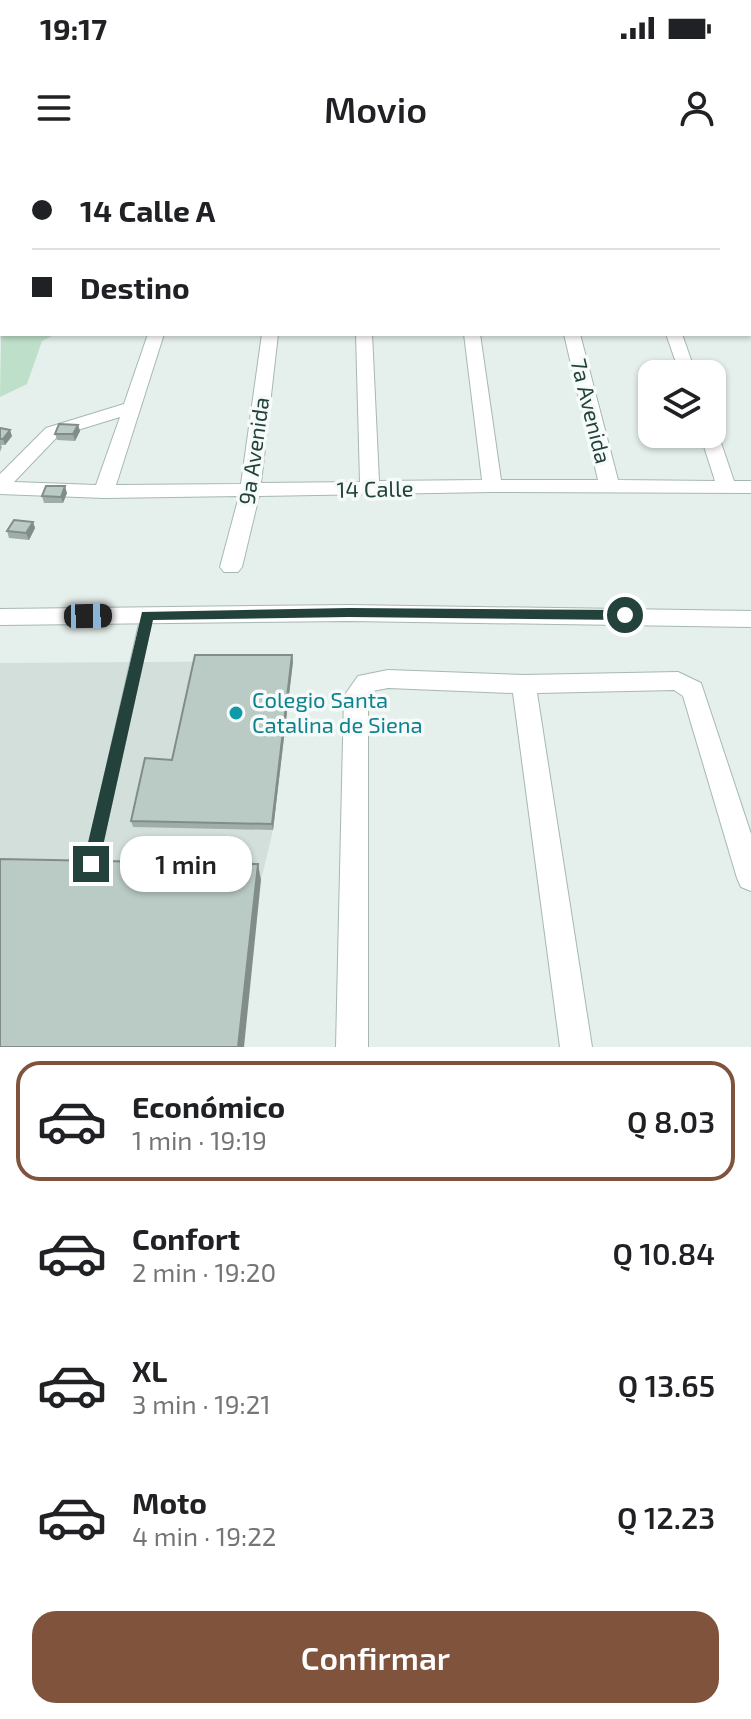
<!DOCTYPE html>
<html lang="es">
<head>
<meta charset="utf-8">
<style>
	body { margin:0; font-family:"Exo 2",sans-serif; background:#f2f2f2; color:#202124; height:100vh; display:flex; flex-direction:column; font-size:30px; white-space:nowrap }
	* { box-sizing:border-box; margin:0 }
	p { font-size:26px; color:#757577 }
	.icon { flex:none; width:44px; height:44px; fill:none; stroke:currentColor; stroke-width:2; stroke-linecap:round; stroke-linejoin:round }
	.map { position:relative; height:887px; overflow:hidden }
	.panel { display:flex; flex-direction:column; background:#fff; flex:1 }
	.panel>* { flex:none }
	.banner { position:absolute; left:0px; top:0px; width:752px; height:176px; box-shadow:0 2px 6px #0004; display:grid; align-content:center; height:176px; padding:0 32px; background:#fff }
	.fabs { position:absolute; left:638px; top:200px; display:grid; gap:16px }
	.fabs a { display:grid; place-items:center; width:88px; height:88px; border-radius:16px; background:#fff; box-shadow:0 2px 6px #0004; font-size:40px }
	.end { position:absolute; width:36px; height:36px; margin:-18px; border:10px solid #23423c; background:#fff; box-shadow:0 0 0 4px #fff }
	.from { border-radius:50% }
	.bubble { position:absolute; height:56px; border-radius:24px; background:#fff; box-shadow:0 2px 6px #0004; font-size:26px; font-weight:600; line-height:56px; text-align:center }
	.car { position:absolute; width:24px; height:48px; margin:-24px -12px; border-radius:10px; box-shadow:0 0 6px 2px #0007; background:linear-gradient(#222 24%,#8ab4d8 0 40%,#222 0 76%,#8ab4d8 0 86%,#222 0) }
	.banner b { display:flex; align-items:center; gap:28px; height:76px; font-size:30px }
	.banner b+b { border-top:2px solid #e0e0e0 }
	.banner i { width:20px; height:20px; background:#202124 }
	ul { padding:14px 0 0; list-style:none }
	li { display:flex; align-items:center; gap:24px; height:120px; margin:0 16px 12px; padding:0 16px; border:4px solid transparent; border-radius:24px }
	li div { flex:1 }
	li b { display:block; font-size:30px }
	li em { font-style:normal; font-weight:600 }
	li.current { border-color:#80533d }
	li>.icon { width:72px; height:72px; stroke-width:1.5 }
	.primary-button { display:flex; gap:16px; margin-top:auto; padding:16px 32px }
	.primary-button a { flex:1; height:92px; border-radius:24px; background:#80533d; color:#fff; font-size:32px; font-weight:600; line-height:92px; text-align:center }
	.status { display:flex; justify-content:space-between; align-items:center; height:56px; padding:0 40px; background:#fff; direction:ltr }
	.status svg { height:22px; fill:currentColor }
	header { display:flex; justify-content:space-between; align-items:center; height:104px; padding:0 32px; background:#fff; font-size:36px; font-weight:600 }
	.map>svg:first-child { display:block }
</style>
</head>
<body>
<div class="status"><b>19:17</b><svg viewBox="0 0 49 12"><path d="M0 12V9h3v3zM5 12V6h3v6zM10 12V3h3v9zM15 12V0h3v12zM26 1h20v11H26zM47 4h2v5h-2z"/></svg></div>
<header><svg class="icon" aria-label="menu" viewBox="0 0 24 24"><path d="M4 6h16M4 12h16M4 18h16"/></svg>Movio<svg class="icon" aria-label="person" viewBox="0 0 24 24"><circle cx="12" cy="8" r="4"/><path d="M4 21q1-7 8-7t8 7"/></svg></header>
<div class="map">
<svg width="751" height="887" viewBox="0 0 751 887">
	<rect width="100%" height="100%" fill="#e5efeb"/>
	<polygon fill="#d3dfdb" points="293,501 273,670 261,720 0,887 0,503"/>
	<polygon fill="#bee0ca" points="2,125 2,174 56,174 42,181 27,224 0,237"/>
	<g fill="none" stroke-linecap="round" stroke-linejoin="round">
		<g stroke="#a7b8b3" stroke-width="2">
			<g id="service">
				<polygon points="454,0 460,0 461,2 455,2"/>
				<polygon points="667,0 673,0 674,2 668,2"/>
				<polygon points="147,451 153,455 98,704 96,709 91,710 78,709 76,704 78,699 86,698 141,455"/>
			</g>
		</g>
		<g stroke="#a7b8b3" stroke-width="2">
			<g id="minor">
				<polygon points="6,0 22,0 5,2"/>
				<polygon points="253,0 267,0 268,2 254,2"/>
				<rect x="750" y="49" width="1" height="8"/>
				<rect x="750" y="90" width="1" height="8"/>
				<polygon points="750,136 751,137 751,148 750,147"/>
				<path d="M148,174H164L116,325L241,324L262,174H278L261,323L360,322L356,174H372L379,321L482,320L464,174H480L501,320H598L564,174H580L618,320L715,321L700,274H712V269L718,274L734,321H751V333L492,332L259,336L242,407L238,412H224L220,407L239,336L104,338L0,334V314L46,268L124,244ZM120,257L96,325L14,322L58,276Z"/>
				<polygon points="666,174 682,174 696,214 680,214"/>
				<polygon points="349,445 751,451 751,467 349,461 0,465 0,449"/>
				<polygon points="388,510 524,515 678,512 701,523 751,674 751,731 741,727 737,718 683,536 674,530 537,533 592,887 560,887 513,533 388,528 373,531 368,538 368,887 336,887 344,536 358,516"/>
			</g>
		</g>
		<g stroke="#a3bbb5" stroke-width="2">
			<g id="secondary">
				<polygon points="130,0 170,0 128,2"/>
				<polygon points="212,0 253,0 210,2"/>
				<rect x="0" y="11" width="2" height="8"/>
			</g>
		</g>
		<use href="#service" fill="#fff" fill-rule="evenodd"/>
		<use href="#minor" fill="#fff" fill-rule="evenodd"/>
		<use href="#secondary" fill="#fff" fill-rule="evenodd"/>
	</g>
	<g fill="#a0aea9">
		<polygon points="280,0 324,0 327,2 280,2"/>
		<polygon points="346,0 444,0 444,2 347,2"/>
		<rect x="473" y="0" width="30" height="2"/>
		<polygon points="78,265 80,271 75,281 57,280 55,274"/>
		<polygon points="0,268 12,276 5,285 1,285 2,287 0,292"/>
		<polygon points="67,333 63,343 44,343 42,336"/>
		<polygon points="33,362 35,368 29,380 9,378 7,371"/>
		<polygon points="293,501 273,670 133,667 131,661 172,600"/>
	</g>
	<g fill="#828d8a">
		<polygon points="78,265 80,271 75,281 73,274"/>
		<polygon points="10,270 12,276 5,285 3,279"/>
		<polygon points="65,326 67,333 63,343 61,337"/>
		<polygon points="33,362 35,368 29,380 26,373"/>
		<polygon points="292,495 293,501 273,670 272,664"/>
		<polygon points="258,704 261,720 244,887 238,887"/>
	</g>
	<g fill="#bacac5" stroke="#828d8a" stroke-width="2">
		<polygon points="294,0 324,0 327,2 297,2"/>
		<polygon points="364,0 444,0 366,2"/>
		<rect x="0" y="26" width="2" height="11"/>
		<polygon points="59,264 78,265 73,274 55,274"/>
		<polygon points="0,268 10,270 3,279 0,279"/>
		<polygon points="46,326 65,326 61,337 42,336"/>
		<polygon points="14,360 33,362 26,373 7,371"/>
		<polygon points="195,495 292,495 272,664 131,661 145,598 172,600"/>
		<polygon points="0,699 258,704 238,887 0,887"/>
	</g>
	<polygon fill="#23423c" points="349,448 625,450 631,455 625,460 349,457 153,460 99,704 97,710 85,710 83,704 142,452"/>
	<circle fill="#0f9aa8" stroke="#f6fbf9" stroke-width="3" cx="236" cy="553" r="8"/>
	<g text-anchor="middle" stroke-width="7" stroke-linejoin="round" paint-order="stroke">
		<g font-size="22" fill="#23423c" stroke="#f6fbf9">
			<text transform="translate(591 251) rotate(76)" y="8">7a Avenida</text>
			<text transform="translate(254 291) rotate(-82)" y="8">9a Avenida</text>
			<text transform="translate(375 329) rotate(-1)" y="8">14 Calle</text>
		</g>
		<g font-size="22" fill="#0d838f" stroke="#f6fbf9" text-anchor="start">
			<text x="252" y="548">Colegio Santa<tspan x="252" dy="25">Catalina de Siena</tspan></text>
		</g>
	</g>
</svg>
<div class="fabs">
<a><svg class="icon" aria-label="layers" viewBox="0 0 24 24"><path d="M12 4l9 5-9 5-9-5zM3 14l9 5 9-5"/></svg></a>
</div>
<i class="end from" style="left:625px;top:455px"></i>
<i class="end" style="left:91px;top:704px"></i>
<div class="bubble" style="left:120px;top:676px;width:132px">1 min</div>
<i class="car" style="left:88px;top:456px;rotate:89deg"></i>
<div class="banner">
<b><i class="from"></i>14 Calle A</b>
<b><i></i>Destino</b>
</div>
</div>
<section class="panel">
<ul>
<li class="current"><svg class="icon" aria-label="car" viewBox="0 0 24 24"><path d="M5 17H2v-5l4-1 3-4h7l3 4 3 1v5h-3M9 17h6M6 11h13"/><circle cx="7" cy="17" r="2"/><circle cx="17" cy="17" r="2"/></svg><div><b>Económico</b><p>1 min · 19:19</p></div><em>Q 8.03</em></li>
<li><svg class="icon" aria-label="car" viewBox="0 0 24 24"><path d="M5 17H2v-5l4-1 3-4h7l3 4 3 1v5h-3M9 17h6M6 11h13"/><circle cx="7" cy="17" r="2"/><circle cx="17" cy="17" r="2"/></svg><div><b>Confort</b><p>2 min · 19:20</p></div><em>Q 10.84</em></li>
<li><svg class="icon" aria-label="car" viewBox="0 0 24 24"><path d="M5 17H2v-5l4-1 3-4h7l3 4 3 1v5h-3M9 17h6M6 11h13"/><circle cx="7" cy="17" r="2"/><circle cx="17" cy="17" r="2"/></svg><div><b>XL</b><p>3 min · 19:21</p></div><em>Q 13.65</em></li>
<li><svg class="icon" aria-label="car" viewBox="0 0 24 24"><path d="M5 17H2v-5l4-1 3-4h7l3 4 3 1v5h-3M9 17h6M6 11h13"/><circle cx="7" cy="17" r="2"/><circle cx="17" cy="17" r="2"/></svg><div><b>Moto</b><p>4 min · 19:22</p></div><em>Q 12.23</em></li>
</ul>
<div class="primary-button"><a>Confirmar</a></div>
</section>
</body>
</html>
